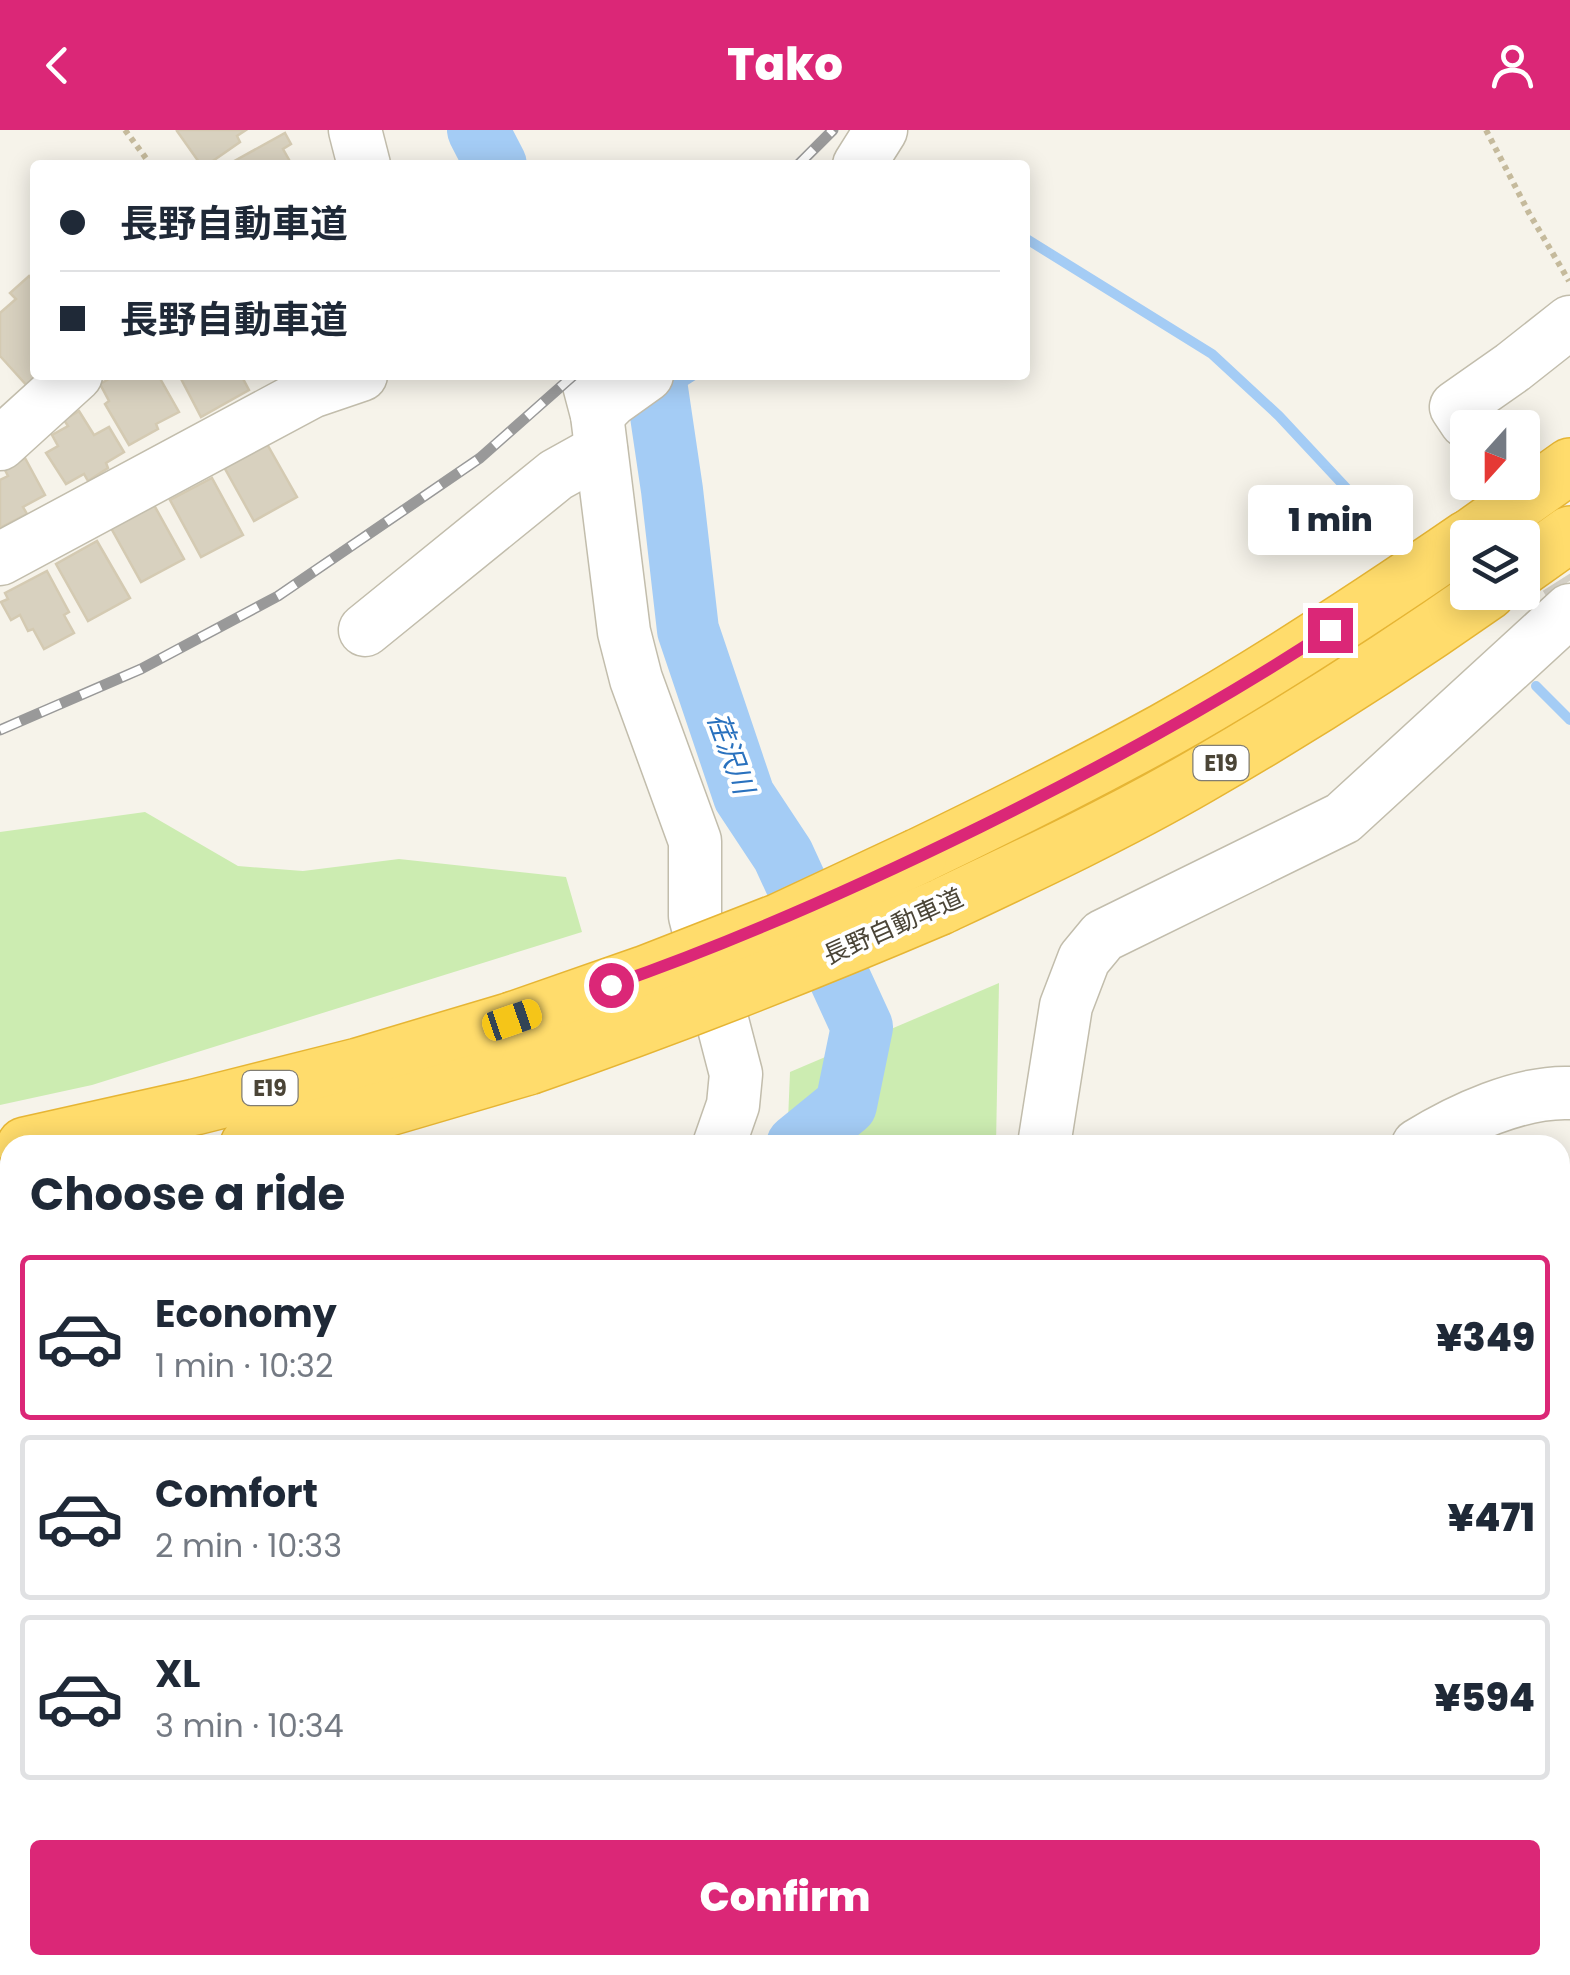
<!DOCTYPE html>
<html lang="en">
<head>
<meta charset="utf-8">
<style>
	body { margin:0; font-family:Poppins,"Noto Sans JP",sans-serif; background:#f6f6f7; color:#1f2937; height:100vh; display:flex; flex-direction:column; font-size:38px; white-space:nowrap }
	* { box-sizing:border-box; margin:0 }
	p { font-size:32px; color:#747a83 }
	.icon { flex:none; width:55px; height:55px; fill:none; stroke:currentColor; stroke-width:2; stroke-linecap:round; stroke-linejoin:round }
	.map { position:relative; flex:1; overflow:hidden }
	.panel { position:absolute; left:0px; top:1005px; width:1570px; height:840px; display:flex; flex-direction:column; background:#fff; border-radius:30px 30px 0 0; box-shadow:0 5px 25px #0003 }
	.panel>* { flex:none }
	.guide { position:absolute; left:30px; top:30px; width:1000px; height:220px; border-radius:10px; box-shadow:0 5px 25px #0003; display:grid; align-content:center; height:220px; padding:0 30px; background:#fff }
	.needle { width:65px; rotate:201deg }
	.tools { position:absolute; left:1450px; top:280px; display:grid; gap:20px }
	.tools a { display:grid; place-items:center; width:90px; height:90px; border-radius:10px; background:#fff; box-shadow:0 5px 25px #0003; font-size:50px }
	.end { position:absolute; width:45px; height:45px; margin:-22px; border:12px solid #db2777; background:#fff; box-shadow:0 0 0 5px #fff }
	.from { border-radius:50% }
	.bubble { position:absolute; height:70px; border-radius:10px; background:#fff; box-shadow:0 5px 25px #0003; font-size:32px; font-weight:800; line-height:70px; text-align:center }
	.car { position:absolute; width:30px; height:60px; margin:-30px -15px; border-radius:12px; box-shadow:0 0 8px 2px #0007; background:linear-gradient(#f5c518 24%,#345 0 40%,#f5c518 0 76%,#345 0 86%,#f5c518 0) }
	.guide b { display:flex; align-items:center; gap:35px; height:95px; font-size:38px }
	.guide b+b { border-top:2px solid #e0e1e3 }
	.guide i { width:25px; height:25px; background:#1f2937 }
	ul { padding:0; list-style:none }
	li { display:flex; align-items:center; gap:30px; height:165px; margin:0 20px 15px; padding:0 10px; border:5px solid #e0e1e3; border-radius:10px }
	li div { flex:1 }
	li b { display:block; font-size:38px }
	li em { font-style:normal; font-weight:800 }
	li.active { border-color:#db2777 }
	li>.icon { width:90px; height:90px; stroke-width:1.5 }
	h2 { padding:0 30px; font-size:45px; line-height:120px }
	.action { display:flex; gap:20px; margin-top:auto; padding:20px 30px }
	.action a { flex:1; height:115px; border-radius:10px; background:#db2777; color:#fff; font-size:40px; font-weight:800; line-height:115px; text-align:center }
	header { display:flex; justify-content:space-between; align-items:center; height:130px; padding:0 30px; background:#db2777; color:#fff; font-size:45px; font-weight:800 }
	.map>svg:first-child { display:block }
</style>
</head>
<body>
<header><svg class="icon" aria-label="back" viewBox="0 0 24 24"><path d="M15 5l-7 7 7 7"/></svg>Tako<svg class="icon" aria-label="person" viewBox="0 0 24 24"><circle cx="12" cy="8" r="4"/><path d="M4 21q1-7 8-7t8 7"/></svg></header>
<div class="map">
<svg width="1570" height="1845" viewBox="0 0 1570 1845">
	<rect width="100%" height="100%" fill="#f6f3ea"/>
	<g fill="#ccecb1">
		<polygon points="145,682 238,736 303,741 399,729 566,747 582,802 92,955 0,975 0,702"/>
		<polygon points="999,853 996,1015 787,1015 790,942"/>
		<polygon points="1560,1060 1570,1061 1570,1845 571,1845 573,1835 1560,1835"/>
		<polygon points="10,1184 10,1835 368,1835 366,1845 0,1845 0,1186"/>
	</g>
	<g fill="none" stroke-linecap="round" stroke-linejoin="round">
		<g stroke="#a4ccf5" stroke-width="10">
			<polyline points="1025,108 1212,224 1279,286 1362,375"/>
			<polyline points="659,261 675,257 694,245"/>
			<polyline points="1536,556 1570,590"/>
		</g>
		<g stroke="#a4ccf5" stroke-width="62">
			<polyline points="478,0 496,35"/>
			<polyline points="655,245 672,360 688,500 744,666 783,725 862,897 846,975 797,1015"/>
			<polyline points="453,1845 457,1835"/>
		</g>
	</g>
	<g fill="#d8d1bf" stroke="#d4cab2" stroke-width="2.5">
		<polygon points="179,0 246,0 237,6 240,12 207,35 201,35 177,1"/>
		<polygon points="285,3 291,14 283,19 292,35 227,35"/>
		<polygon points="29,146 35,153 35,245 43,245 29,258 0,226 0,183 16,169 10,163"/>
		<polygon points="116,245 158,245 179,282 156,294 158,299 129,315 105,274 109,271 100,254"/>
		<polygon points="179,245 241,245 249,260 201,287"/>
		<polygon points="79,281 94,305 109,297 124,322 106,333 108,338 88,351 84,344 66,354 46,323 58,316 52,305 68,296 64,290"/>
		<polygon points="267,314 297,367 254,391 224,337"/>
		<polygon points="25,328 45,365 23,377 27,384 0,398 0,350 8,346 5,340"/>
		<polygon points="212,348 243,405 201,427 170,370"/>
		<polygon points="154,375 184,429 141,452 111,398"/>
		<polygon points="97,411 130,468 88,491 56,434"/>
		<polygon points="47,441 69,482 64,485 74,503 44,519 33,499 28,501 20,485 11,490 1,472 8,469 5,463"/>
	</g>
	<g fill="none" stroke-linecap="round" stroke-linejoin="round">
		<polyline stroke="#d4d0c6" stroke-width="52" stroke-dasharray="52 26" stroke-linecap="butt" points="1523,381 1568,452"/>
		<g stroke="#c2bdac" stroke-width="55">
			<g id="minor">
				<polyline points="355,0 364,35"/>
				<polyline points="859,35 881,0"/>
				<polyline points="588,251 597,285 624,502 636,549 695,711 695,786 736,944 733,975 719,1015"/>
				<polyline points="597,285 612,270 647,245"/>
				<polyline points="1466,292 1456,277 1513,237 1570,192"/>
				<polyline points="0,314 76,245"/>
				<polyline points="0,429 311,262 361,245"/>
				<polyline points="365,500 556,345 601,320"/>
				<polyline points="1044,1015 1066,876 1084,829 1103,806 1343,688 1570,480"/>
				<path d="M1418,1015C1460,989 1521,961 1570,963"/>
				<polyline points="0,1218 10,1218"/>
			</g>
		</g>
		<g stroke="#e6b534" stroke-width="58">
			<g id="highway">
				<polyline points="1469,408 1570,336"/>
				<polyline points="1522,438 1570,404"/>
				<path d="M919,726C1002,686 1084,645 1164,601C1269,542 1369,476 1468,408"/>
				<path d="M940,777C1027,736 1115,695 1198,647C1297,590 1394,528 1488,462"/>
				<polyline points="25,1015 195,977 358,936 512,890"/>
				<polyline points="248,1015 368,984 528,937"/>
				<polyline points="0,1069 10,1067"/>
			</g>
		</g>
		<g stroke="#c5ba9c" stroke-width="6" stroke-dasharray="5 5" stroke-linecap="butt">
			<polyline points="125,0 151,35"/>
			<polyline points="1486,0 1529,83 1569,151"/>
			<polyline points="396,1845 400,1835"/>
		</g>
		<use href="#minor" stroke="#fff" stroke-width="52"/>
		<use href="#highway" stroke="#ffdc6c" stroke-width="55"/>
		<g stroke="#999" stroke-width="11">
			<g id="rail">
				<polyline points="798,35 833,0"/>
				<polyline points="0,600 141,539 278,466 480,328 574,245"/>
			</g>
		</g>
		<use href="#rail" stroke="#fff" stroke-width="8" stroke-dasharray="22" stroke-linecap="butt"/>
		<g stroke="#e6b534" stroke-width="58" stroke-linecap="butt">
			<g id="highway-bridge">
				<polyline points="512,890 644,844 780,791 919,726"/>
				<path d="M528,937C667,889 804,835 940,777"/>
			</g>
		</g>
		<use href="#highway-bridge" stroke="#ffdc6c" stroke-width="55"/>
	</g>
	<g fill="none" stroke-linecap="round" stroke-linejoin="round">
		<path stroke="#db2777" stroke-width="12" d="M611,855C738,811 860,756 980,697C1099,638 1218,574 1330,500"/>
	</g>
	<g text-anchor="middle" stroke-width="8" stroke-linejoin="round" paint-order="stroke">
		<g fill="#fff" stroke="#817d73" stroke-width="2.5">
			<rect x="1193.5" y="616" width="55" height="34" rx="8"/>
			<rect x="242.5" y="941" width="55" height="34" rx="8"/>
		</g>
		<g font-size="22" font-weight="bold" fill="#4b4537">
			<text x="1221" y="641">E19</text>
			<text x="270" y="966">E19</text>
		</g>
		<g font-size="25" fill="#4b4537" stroke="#fff">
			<text transform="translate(893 796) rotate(-24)" y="9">長野自動車道</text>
		</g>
		<g font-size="28" font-style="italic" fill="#2971be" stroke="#fff">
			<text transform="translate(731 623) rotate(70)" y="10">荏沢川</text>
		</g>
	</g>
</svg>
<div class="tools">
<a><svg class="needle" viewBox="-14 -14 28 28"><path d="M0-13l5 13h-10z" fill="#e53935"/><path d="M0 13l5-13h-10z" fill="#747a83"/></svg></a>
<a><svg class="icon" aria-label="layers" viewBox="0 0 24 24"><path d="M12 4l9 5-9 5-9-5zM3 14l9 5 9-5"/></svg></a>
</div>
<i class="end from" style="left:611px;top:855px"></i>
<i class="end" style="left:1330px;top:500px"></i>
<div class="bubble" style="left:1248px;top:355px;width:165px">1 min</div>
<i class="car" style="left:512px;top:890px;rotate:71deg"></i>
<div class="guide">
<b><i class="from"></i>長野自動車道</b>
<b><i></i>長野自動車道</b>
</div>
<section class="panel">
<h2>Choose a ride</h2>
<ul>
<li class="active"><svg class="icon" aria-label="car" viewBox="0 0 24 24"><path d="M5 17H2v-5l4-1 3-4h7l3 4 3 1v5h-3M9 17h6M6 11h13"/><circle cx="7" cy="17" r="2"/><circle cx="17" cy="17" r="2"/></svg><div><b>Economy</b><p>1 min · 10:32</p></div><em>¥349</em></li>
<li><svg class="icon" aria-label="car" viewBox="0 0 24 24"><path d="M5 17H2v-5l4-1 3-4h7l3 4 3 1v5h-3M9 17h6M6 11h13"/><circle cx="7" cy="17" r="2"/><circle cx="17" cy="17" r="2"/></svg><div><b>Comfort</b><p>2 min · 10:33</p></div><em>¥471</em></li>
<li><svg class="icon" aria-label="car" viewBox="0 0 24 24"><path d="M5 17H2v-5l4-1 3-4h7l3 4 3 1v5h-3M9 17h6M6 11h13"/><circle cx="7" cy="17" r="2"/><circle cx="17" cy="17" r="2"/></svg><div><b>XL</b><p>3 min · 10:34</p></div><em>¥594</em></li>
</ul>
<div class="action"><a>Confirm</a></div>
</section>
</div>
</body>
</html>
